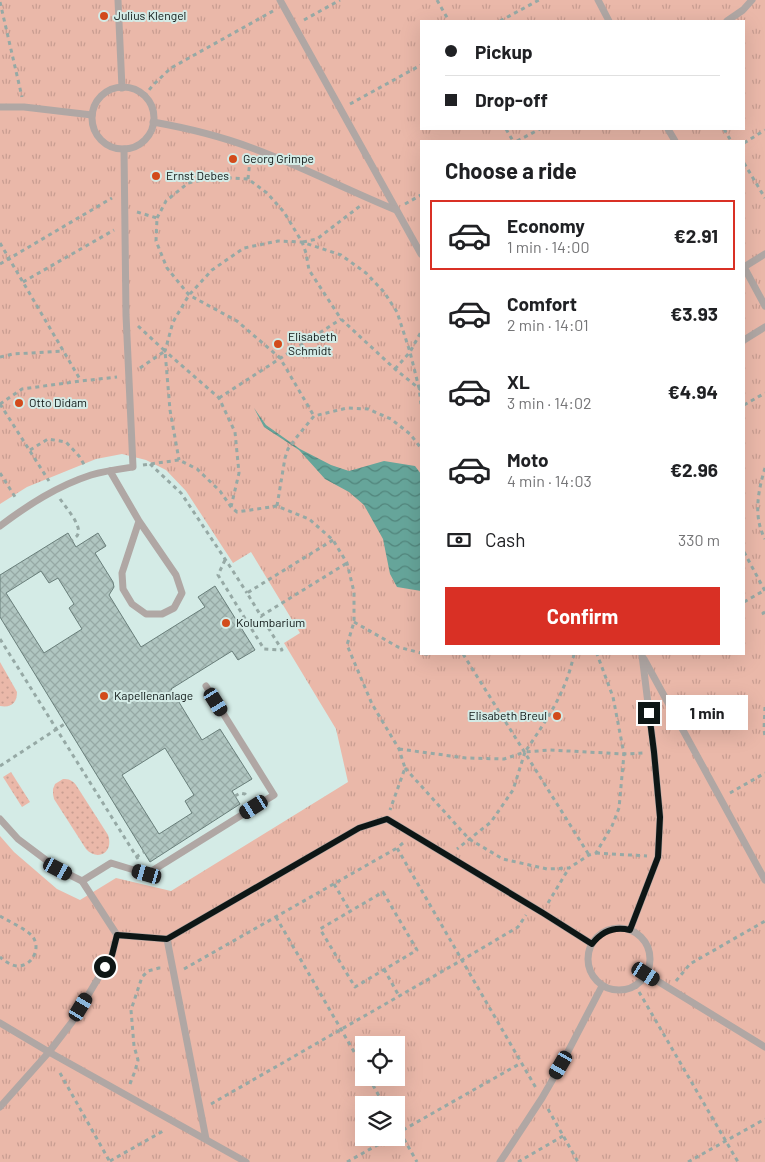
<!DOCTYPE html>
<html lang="en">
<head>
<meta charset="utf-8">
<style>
	body { margin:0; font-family:Barlow,sans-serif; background:#f2f2f2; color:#202124; height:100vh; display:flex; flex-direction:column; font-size:19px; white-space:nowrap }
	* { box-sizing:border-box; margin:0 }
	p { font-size:16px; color:#757577 }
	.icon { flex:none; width:28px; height:28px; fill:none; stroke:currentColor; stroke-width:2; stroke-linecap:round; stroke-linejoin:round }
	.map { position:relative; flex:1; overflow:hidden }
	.drawer { position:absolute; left:420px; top:140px; width:325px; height:515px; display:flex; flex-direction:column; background:#fff; border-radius:0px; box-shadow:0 5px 20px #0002 }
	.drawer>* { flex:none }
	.hud { position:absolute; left:420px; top:20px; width:325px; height:110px; border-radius:0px; box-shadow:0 5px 20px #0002; display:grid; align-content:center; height:110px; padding:0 25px; background:#fff }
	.controls { position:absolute; left:355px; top:1036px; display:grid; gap:10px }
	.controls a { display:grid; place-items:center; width:50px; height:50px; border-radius:0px; background:#fff; box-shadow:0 5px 20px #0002; font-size:25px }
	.end { position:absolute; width:22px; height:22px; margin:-11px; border:6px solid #0e1615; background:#fff; box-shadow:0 0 0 2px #fff }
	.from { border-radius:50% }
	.bubble { position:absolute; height:35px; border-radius:0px; background:#fff; box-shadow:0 5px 20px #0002; font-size:16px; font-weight:700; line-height:35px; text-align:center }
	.car { position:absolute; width:15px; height:30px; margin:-15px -8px; border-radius:6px; box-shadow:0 0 4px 1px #0007; background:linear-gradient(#222 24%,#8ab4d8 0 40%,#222 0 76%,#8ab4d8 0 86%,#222 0) }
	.hud b { display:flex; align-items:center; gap:18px; height:48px; font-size:19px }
	.hud b+b { border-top:1px solid #e0e0e0 }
	.hud i { width:12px; height:12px; background:#202124 }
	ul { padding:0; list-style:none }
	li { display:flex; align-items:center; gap:15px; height:70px; margin:0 10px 8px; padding:0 15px; border:2px solid transparent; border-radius:0px }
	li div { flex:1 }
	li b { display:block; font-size:19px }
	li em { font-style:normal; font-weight:700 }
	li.selected { border-color:#d93025 }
	li>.icon { width:45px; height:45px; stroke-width:1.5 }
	h2 { padding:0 25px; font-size:22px; line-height:60px }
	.pay { display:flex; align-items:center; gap:12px; height:55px; padding:0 25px; font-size:19px }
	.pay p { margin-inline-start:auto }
	.button { display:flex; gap:10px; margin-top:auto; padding:10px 25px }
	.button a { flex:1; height:58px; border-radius:0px; background:#d93025; color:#fff; font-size:20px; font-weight:700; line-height:58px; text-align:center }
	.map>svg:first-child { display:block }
</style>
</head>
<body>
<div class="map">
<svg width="765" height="1162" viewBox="0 0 765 1162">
	<defs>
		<pattern id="grass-dots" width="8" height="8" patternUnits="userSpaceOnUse" patternTransform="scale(1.25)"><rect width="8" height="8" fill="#eab8a9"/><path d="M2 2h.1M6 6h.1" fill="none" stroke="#c89d91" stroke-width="1.8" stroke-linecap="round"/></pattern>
		<pattern id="park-tufts" width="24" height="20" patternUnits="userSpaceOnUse" patternTransform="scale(1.25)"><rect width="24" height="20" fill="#eab8a9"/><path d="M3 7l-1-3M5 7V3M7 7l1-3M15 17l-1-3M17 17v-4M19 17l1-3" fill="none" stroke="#c89d91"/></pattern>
		<pattern id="water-waves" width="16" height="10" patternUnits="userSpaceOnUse" patternTransform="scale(1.25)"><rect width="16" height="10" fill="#66a59a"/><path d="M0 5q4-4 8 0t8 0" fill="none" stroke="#52857c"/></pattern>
		<pattern id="building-cross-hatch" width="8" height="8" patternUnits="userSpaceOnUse" patternTransform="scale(1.25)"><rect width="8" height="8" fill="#b0c6c1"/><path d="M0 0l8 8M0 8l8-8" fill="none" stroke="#96a9a5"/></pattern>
	</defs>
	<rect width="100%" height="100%" fill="#d4ebe6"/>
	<g fill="url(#grass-dots)">
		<path d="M0,662L17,692C17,703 11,708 0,706Z"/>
		<polygon points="11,772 30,802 22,807 3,777"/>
		<path d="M63,779C69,779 72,780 76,785L108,835C114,852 98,862 86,849L54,799L53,794V789L55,784Z"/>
	</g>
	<path fill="url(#park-tufts)" fill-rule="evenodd" d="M0,0H765V1162H0V836L14,852L57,889L80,900L116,878L171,891L348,782L336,729L284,643L300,633L251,552L233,563L186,491L166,470L146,460L122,454L96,459L27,487L0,504ZM421,21H744V129H421ZM421,141H744V654H421ZM364,1045H396V1078H364ZM364,1105H396V1138H364Z"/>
	<polygon fill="url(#water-waves)" points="254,408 266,425 300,449 331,465 349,471 384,461 415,466 421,474 421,591 397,587 390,574 383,539 364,505 349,492 325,479 299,450 264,427"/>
	<path fill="url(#building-cross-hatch)" stroke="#697e7a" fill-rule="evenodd" d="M68,533L76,547L98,533L106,546L95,553L113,582L114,587L109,595L141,647L205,607L198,597L215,586L255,650L238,660L232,651L171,689L202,740L220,729L252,779L232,791L240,804L150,862L0,617V575ZM41,571L49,583L58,578L74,604L69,608L82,629L44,653L6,593ZM165,748L194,795L185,801L192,813L159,834L122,775Z"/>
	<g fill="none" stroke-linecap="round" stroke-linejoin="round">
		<g stroke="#96a9a5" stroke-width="3" stroke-dasharray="4 4" stroke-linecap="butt">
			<polyline points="437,0 449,21"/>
			<polyline points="0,2 22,97"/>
			<polyline points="304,20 340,0"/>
			<polyline points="500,21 539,0"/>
			<polyline points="144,96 154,84 171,68 273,11"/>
			<polyline points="350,104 421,65"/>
			<polyline points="506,129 513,141"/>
			<polyline points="724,129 731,141"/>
			<polyline points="517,141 540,129"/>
			<polyline points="744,143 765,130"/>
			<polyline points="744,163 765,198"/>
			<polyline points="248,179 250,160"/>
			<polyline points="405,204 421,195"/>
			<polyline points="137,212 157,218 156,241 167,268 189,295 237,321 280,358 314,416"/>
			<polyline points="157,218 166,201 188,183 216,177 248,179 267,193 284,212 302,242 306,253 309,270 341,319 395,369 421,390"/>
			<polyline points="303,242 317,239 360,206"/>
			<polyline points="0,243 81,381"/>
			<polyline points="0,264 112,198"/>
			<polyline points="23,282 114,230"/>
			<polyline points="138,326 165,351 170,410 179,460"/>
			<polyline points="0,357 13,354 64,351"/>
			<polyline points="140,368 165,351"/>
			<polyline points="395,369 410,352 421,332"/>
			<polyline points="219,398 341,319"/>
			<polyline points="0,404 22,389 81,381 117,377"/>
			<polyline points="0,404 49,481"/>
			<polyline points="744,405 765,393"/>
			<polyline points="30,450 48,439 66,442 79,456 85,466"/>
			<polyline points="150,464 181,493 229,565 247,593"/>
			<polyline points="143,465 179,460 197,469 220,491 231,507 237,512 277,506 309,519 333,540 347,563 354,592 354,622 347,645 372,704 399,749 405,768 390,810"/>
			<path d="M765,468C758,491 753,517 765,539"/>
			<polyline points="0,473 17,500"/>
			<path d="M60,499C65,506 82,526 78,534C77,537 74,538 72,540"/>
			<polyline points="277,506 285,458 288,449 296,438 314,416 347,408 368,409 391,419 410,434 421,448"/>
			<polyline points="231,507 239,473 235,432 219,398 165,351 173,322 189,295 212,270 244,248 278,241 302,242 341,255 366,273 384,292 397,312 410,352 419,388 421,404"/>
			<polyline points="333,540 247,593 261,616 347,563"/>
			<polyline points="744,552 765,591"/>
			<polyline points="225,560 218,575 264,649 282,650 261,616"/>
			<polyline points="744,602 765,590"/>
			<polyline points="765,612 763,613 765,617"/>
			<polyline points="354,622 398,647 421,653"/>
			<polyline points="0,639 138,859"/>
			<polyline points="424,654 431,654"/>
			<polyline points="463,654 589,855"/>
			<path d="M574,654C566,693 547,719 525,752L550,750L624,754L643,753"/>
			<polyline points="765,707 764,730 765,736"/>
			<polyline points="399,749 466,758 504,759 525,752 513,790 491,822 457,849"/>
			<polyline points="0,766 66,723"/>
			<polyline points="405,768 469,839 503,859 547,869 569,868 589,855 596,853 612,826 619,808 624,754 613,697 597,654"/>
			<polyline points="730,793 765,773"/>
			<polyline points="235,796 240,793 245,794 248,798"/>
			<polyline points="403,843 397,848 536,1088"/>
			<polyline points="596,853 647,856"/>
			<polyline points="136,857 144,852"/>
			<polyline points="334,884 350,911"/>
			<polygon points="383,892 417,950 355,987 320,929"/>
			<polyline points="548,903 569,868"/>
			<path d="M0,916C8,921 28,930 33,937C41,949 32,966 18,966C11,966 5,961 0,957"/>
			<polyline points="276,917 364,1069"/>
			<polyline points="184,969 397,848"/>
			<polyline points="384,969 399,996"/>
			<polyline points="676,981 690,964 765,921"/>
			<polyline points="635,985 738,1162"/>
			<polyline points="60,1073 110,1162"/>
			<polyline points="369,1078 384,1105"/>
			<polyline points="130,1084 135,1071 138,1060 134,1046 131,1010 142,977 148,971 159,968 162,968"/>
			<polyline points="211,1104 462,960 518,927 526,915"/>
			<polyline points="548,1109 578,1162"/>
			<polyline points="396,1125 417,1162"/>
			<polyline points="396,1134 521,1063"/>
			<polyline points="110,1161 165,1130"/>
			<polyline points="347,1162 390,1138"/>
			<polyline points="518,1162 563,1136"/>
			<polyline points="688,1162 765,1119"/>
		</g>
		<g stroke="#b0a7a4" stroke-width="7">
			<polyline points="118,0 122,88"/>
			<polyline points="280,0 421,254"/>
			<polyline points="598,0 609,21"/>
			<polyline points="727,21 743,10 752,0"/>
			<circle cx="123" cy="118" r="31"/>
			<polyline points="0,107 24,107 92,115"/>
			<path d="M153,122C187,128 220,136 252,148C301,166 347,190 396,210"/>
			<polyline points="668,129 675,141"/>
			<polyline points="744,267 765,306"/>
			<polyline points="744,267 765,254"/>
			<polyline points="744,340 765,327"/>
			<polyline points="110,471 139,521 122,573 123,589 132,604 146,614 162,614 174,608 182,593 176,575 139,521"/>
			<path d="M0,526C28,505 57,486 91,475C104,471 119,469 133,467L126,315L124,149"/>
			<polyline points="644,659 765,880"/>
			<polyline points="0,819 18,839 58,869 82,881 117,935 112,955 72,1022 49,1052 0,1107"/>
			<polyline points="82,881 111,863 147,874 274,795 206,686"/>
			<circle cx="619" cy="959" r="31"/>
			<polyline points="630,930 658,857 660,817 654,752 642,655"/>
			<polyline points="117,935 167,939 359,828 387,819 543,913 592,944"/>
			<polyline points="167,939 206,1139"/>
			<polyline points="646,974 765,1047"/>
			<polyline points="0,1023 49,1052 246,1162"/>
			<polyline points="500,1162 542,1098 561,1065 602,986"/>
		</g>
	</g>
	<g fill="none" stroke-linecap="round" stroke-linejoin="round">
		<path stroke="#0e1615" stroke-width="6" d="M105,967L112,955L117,935L167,939L359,828L387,819L543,913L592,944C602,931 614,926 630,930L658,857L660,817L654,752L649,713"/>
	</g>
	<g fill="#d24b1b" stroke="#d4ebe6" stroke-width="2">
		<circle cx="104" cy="16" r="5"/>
		<circle cx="233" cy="159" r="5"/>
		<circle cx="156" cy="176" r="5"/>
		<circle cx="278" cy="344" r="5"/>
		<circle cx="19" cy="403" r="5"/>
		<circle cx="226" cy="623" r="5"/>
		<circle cx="104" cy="696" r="5"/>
		<circle cx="557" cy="716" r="5"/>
	</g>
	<g text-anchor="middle" stroke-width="4" stroke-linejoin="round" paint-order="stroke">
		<g font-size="12" fill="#0e1615" stroke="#d4ebe6" text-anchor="start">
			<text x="114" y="20">Julius Klengel</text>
			<text x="243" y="163">Georg Grimpe</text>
			<text x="166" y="180">Ernst Debes</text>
			<text x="288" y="341">Elisabeth<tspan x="288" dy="14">Schmidt</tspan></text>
			<text x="29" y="407">Otto Didam</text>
			<text x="236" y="627">Kolumbarium</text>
			<text x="114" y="700">Kapellenanlage</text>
			<text x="547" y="720" text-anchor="end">Elisabeth Breul</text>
		</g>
	</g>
</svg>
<div class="controls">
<a><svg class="icon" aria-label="locate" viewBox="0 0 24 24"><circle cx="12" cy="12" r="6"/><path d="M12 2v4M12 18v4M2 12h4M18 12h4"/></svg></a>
<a><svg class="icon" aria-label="layers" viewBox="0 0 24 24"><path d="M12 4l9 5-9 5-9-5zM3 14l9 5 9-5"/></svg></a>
</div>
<i class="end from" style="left:105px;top:967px"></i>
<i class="end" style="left:649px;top:713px"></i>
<div class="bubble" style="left:666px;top:695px;width:82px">1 min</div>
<i class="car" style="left:216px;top:702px;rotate:148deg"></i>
<i class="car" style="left:254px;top:807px;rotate:238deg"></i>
<i class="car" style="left:58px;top:869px;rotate:118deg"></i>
<i class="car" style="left:147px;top:874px;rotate:286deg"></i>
<i class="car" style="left:646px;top:974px;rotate:123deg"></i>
<i class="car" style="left:81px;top:1007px;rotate:31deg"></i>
<i class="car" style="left:561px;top:1065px;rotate:210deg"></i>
<div class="hud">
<b><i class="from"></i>Pickup</b>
<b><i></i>Drop-off</b>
</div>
<section class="drawer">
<h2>Choose a ride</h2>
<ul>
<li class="selected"><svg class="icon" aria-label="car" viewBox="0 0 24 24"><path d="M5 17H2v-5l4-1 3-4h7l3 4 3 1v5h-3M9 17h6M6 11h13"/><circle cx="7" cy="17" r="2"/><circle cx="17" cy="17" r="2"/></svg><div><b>Economy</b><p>1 min · 14:00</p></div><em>€2.91</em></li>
<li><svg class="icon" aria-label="car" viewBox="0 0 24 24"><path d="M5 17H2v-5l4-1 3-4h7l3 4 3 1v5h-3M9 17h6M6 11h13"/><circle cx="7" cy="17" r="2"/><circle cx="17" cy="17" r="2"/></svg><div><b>Comfort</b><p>2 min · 14:01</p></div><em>€3.93</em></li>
<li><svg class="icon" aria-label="car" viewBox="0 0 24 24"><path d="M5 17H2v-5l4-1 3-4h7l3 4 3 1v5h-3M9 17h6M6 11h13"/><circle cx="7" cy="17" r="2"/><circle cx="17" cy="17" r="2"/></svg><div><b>XL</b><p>3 min · 14:02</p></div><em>€4.94</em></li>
<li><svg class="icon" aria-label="car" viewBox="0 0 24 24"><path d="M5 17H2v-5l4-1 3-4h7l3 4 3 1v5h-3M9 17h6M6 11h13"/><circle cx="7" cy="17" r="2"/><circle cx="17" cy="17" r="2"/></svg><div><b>Moto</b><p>4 min · 14:03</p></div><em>€2.96</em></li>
</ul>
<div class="pay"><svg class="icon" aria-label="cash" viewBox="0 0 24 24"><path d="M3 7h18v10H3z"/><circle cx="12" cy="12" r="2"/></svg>Cash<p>330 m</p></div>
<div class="button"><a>Confirm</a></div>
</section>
</div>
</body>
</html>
